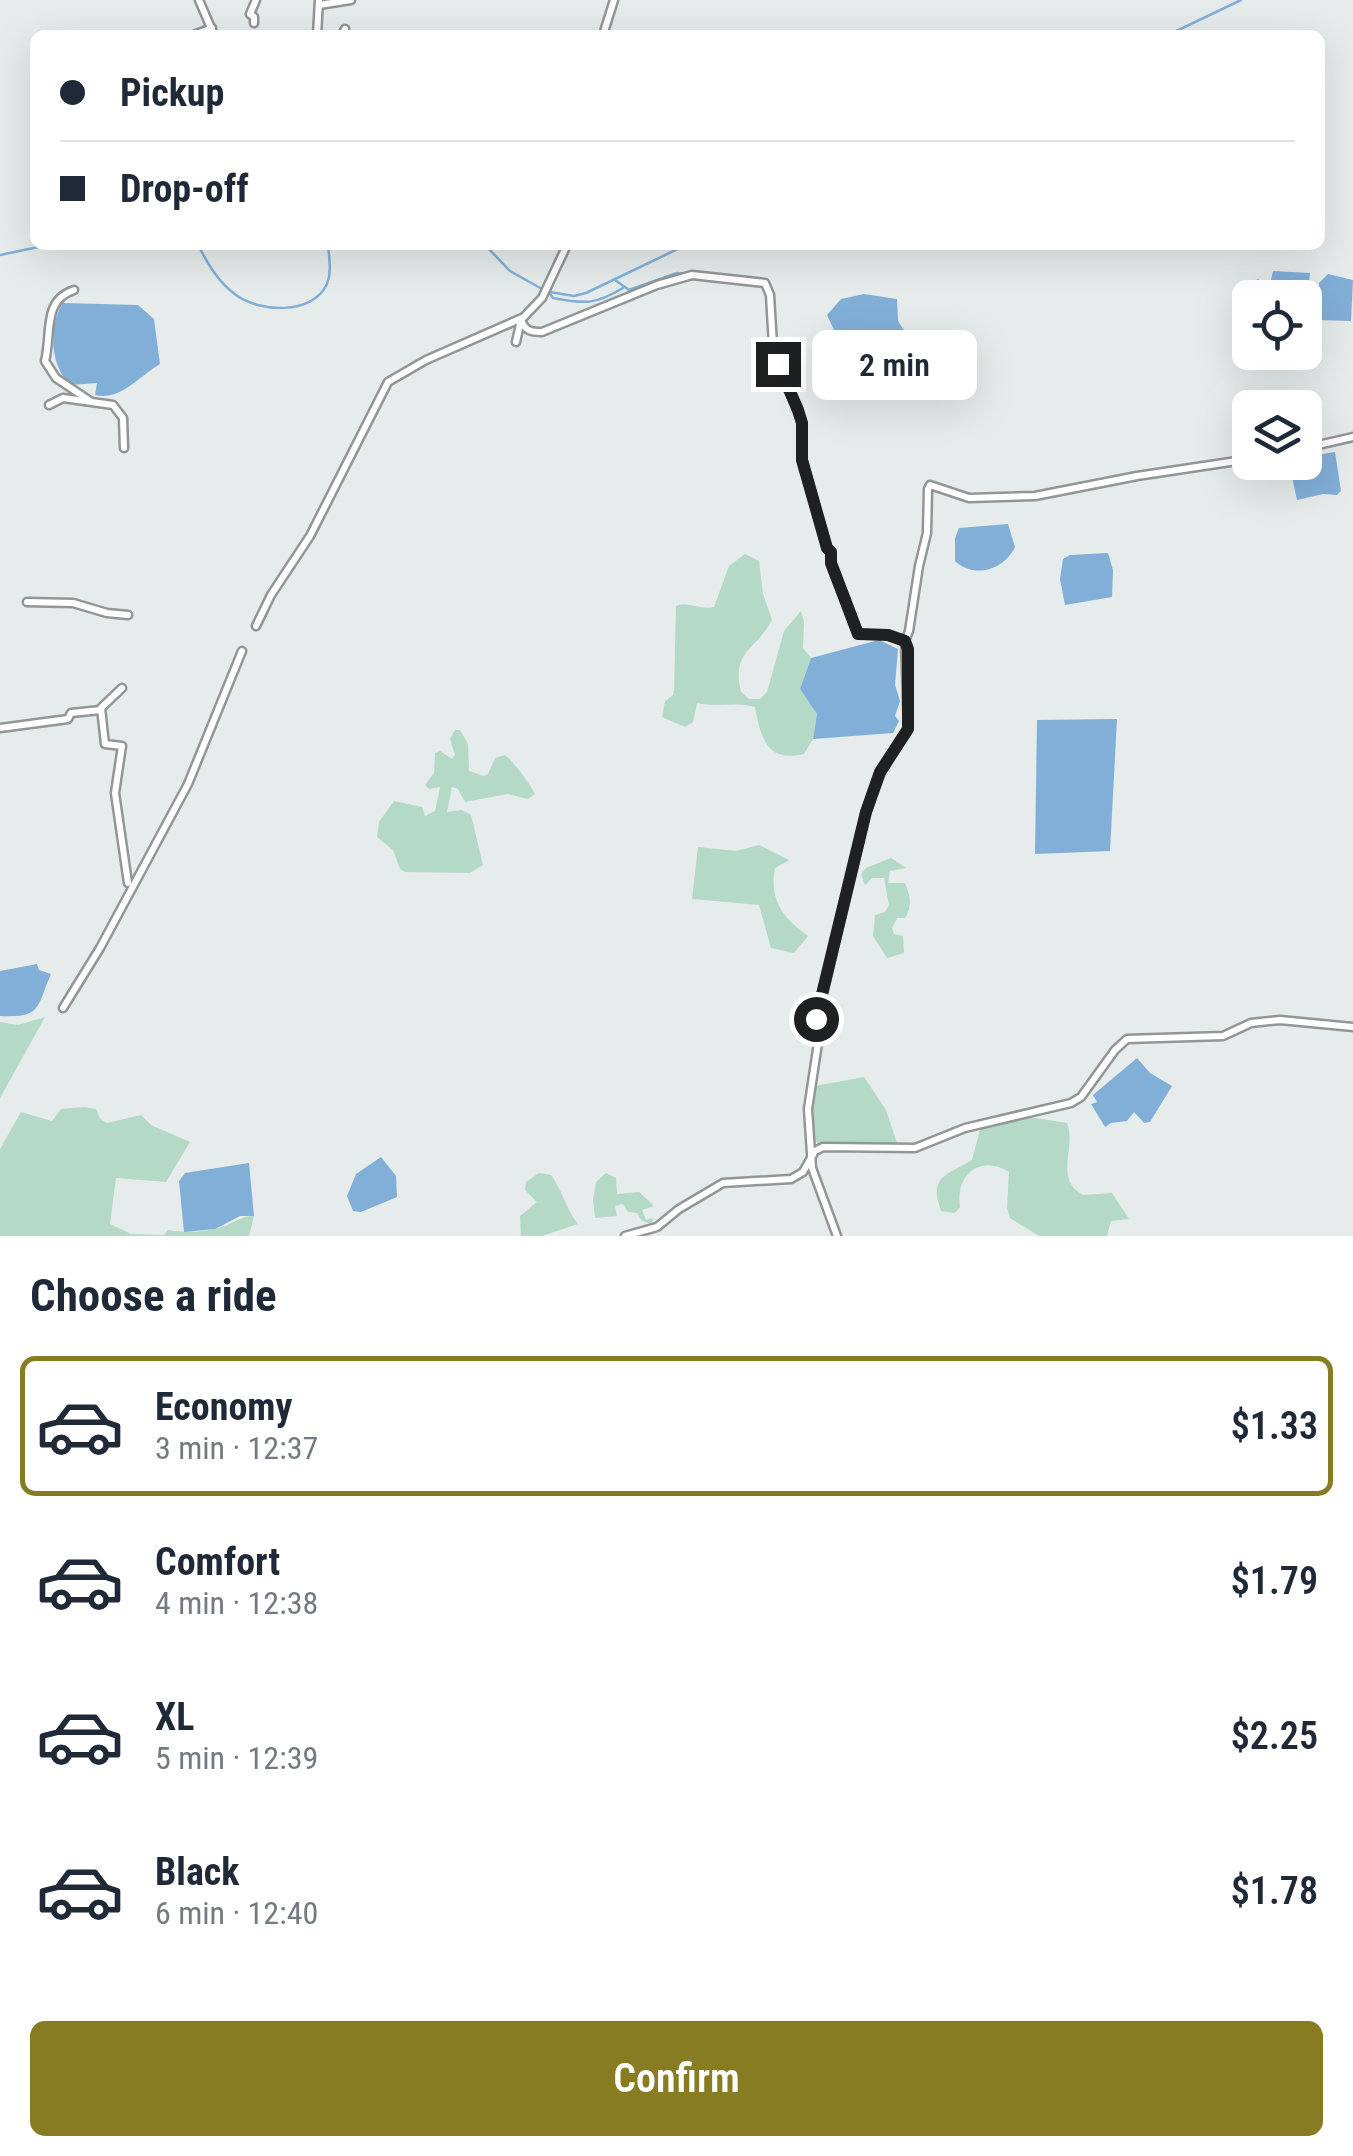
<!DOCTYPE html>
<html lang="en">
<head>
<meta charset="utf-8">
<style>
	body { margin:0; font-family:"Roboto Condensed",sans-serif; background:#f2f2f3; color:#1f2937; height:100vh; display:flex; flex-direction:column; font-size:38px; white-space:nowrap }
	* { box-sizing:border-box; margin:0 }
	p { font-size:32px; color:#747a83 }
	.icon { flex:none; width:55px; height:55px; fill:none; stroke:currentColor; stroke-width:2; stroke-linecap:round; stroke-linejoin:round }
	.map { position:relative; height:1236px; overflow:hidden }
	.sheet { display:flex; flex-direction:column; background:#fff; flex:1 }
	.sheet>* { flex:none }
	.top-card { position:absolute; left:30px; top:30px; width:1295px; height:220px; border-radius:15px; box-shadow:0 10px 40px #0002; display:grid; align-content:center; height:220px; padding:0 30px; background:#fff }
	.buttons { position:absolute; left:1232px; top:280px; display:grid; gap:20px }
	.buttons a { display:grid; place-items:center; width:90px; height:90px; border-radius:15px; background:#fff; box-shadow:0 10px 40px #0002; font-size:50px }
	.end { position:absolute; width:45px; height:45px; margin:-22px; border:12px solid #1f2021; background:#fff; box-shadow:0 0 0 5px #fff }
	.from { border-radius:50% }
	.bubble { position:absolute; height:70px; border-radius:15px; background:#fff; box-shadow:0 10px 40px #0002; font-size:32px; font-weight:600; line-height:70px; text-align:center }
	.top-card b { display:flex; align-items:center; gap:35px; height:95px; font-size:38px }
	.top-card b+b { border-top:2px solid #e0e1e3 }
	.top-card i { width:25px; height:25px; background:#1f2937 }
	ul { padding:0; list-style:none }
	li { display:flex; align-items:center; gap:30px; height:140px; margin:0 20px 15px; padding:0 10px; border:5px solid transparent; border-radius:15px }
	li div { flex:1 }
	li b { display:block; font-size:38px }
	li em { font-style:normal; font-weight:600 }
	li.selected { border-color:#887c22 }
	li>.icon { width:90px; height:90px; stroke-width:1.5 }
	h2 { padding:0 30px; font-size:45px; line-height:120px }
	.cta { display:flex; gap:20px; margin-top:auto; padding:20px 30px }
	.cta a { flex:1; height:115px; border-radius:15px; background:#887c22; color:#fff; font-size:40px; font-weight:600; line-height:115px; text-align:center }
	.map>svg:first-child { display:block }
</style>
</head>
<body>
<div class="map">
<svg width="1353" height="1236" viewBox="0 0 1353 1236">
	<rect width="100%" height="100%" fill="#e6ebeb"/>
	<g fill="#b5d9c7">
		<path d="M745,554L759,561L763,594L772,620C756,651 731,650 741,692L749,699H760L767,692L784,631L801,611L804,622L803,648L811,658L800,689L817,714L813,739L804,754C766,763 761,737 755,707C734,701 717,708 697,703L693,722L685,727L662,717L665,701L673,695L674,690L676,606C688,601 700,610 714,607L729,566Z"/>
		<path d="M455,730H460L468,744L469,771L484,776L488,774L495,758L505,755C512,760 532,786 535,794L528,799L508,794L465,802L458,789L452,787L447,812L462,810L471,815L483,865L470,873L405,872L400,869L393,850L377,837L379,822L394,801L422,807L425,816L435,811L440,787L429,789L425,785L434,773L435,753L440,751L452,759L455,755L450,739Z"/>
		<path d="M759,845L789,860L775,868C769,900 783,918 808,936L794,953L771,948L759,905L692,899L698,847L736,851Z"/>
		<path d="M891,858L906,868L890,871L888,883H905C910,895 913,906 905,918H897L892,928L894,934L903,936L904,953L887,958L873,936L875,915L885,912L889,905L884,878H872L865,885L861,874L866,868Z"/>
		<polygon points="45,1017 0,1098 0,1022 18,1025"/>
		<polygon points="864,1077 886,1110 898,1146 842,1142 818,1145 812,1132 815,1086"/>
		<path d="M85,1107L96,1109L100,1119L107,1123L141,1115L151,1125L190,1142L166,1182L116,1178L110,1224L131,1234L164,1235L168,1230C185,1233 206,1232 222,1227C234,1223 240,1216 254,1216L249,1236H0V1149L21,1112L52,1121L61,1109Z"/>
		<path d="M1029,1117L1067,1123C1077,1148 1053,1178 1083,1195L1112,1193L1129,1219L1111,1221L1107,1236H1039L1010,1218L1007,1207L1009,1172C980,1154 955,1175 960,1207L955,1213L941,1211C928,1176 947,1175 972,1160L981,1126Z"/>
		<path d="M539,1173L551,1175C563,1191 566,1210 578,1224L542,1236H521L520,1216L537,1202L525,1190L526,1182Z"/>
		<polygon points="606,1173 616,1178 617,1194 639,1192 654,1206 642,1210 646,1220 653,1218 652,1224 642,1221 637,1213 628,1212 623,1204 615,1206 617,1216 595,1218 593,1200 596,1182"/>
	</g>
	<g fill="#82afd8">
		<polygon points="1273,271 1310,273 1305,324 1305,298 1250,298 1250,320 1240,293 1245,285 1258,279 1265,284 1271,280"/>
		<polygon points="1328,274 1353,280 1351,321 1315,320 1319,283"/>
		<polygon points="864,294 897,299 898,321 909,338 888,358 840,353 829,348 834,330 827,315 841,299"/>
		<path d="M63,303L138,305L154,319L160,364C139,376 121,401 95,395L97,383L71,385C50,368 48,325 63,303Z"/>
		<polygon points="1335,452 1341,491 1337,495 1323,494 1297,500 1289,463 1305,462 1305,457"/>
		<path d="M1008,524L1015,547C1004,570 974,579 955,561V538L959,528Z"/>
		<polygon points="1108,553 1113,570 1112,597 1065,605 1060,579 1063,559 1070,555"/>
		<polygon points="879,640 898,649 895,685 900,701 895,716 899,721 893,733 813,739 817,714 800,689 811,658"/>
		<polygon points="1117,719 1110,851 1035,854 1037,720"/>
		<path d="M37,964L39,970L51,974C36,1007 43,1018 0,1016V971Z"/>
		<polygon points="1137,1058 1150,1073 1172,1086 1150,1122 1144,1123 1134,1112 1127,1121 1111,1123 1105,1127 1091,1104 1097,1102 1093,1095"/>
		<polygon points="381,1157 396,1176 397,1197 361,1212 353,1211 347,1196 356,1174"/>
		<polygon points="249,1163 254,1216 240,1216 215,1229 184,1232 179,1181 185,1173"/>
	</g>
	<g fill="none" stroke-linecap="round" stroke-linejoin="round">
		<g stroke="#82afd8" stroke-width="2.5">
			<polyline points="1168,35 1241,0"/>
			<polyline points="76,245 102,248 124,245"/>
			<path d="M198,245C208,264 218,282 236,295C259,312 312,316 327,284C332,271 329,258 328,245"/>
			<polyline points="485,245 510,271 542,289"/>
			<polyline points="0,255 48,245"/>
			<polyline points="615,280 629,290 677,273 684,274"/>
			<path d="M549,292L553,298C585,304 595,305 623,288"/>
			<polyline points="550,292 574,296 586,293 686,245"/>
		</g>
		<g stroke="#939697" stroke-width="11">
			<g id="minor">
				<polyline points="199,0 214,35"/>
				<polyline points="319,5 351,0"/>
				<polyline points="254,23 254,17 250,14 256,0"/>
				<polyline points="194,35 212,28"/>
				<polyline points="317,35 319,0"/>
				<polyline points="342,35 345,29"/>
				<polyline points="603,35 614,0"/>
				<path d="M74,290C42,300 52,335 45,361L56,378L90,401"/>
				<path d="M521,320C525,331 531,332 542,332L657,285L692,275L765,283L770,295L773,346L802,423V459L827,548L831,551V563L858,634L887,635L905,641"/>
				<polyline points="516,342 521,320 542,298 567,245"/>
				<polyline points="49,405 63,398 113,405 123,418 124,448"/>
				<polyline points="1305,448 1353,437"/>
				<polyline points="27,602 73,603 107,613 128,615"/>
				<polyline points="256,626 271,595 310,536 388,382 426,360 522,318"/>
				<polyline points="122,688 101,708 105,744 122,746 115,793 128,883"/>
				<polyline points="0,728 68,719 71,713 101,710"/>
				<polyline points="63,1008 100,948 188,784 242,651"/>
				<polyline points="625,1236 657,1227 679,1209 723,1183 791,1179 803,1172 815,1151 823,1147 915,1148 965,1128 1071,1103 1081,1097 1115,1050 1127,1039 1223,1036 1251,1023 1280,1020 1353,1027"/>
				<polyline points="837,1236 812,1168 808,1109 818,1043 817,1019 866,812 881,772 908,729 905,641 909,631 919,566 927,533 928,489 930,485 969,498 1035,496 1137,476 1250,459"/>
			</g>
		</g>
		<use href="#minor" stroke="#fff" stroke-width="6"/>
	</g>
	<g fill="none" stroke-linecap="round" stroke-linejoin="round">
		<polyline stroke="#1f2021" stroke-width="12" points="778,364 798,410 802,423 802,460 827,548 831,552 831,563 858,634 888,635 905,641 908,649 908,729 880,772 866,812 816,1019"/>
	</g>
</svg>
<div class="buttons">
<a><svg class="icon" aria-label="locate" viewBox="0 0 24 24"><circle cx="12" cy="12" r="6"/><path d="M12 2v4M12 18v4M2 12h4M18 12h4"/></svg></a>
<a><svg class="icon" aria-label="layers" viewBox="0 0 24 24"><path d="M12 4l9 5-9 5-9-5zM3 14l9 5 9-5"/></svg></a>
</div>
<i class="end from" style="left:816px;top:1019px"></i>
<i class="end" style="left:778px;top:364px"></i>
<div class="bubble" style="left:812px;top:330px;width:165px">2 min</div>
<div class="top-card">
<b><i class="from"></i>Pickup</b>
<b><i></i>Drop-off</b>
</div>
</div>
<section class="sheet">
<h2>Choose a ride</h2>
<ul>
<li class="selected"><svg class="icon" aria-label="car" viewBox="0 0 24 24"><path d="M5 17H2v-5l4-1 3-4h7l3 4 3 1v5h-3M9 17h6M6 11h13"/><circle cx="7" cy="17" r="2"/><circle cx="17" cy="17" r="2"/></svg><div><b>Economy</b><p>3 min · 12:37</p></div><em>$1.33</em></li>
<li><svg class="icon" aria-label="car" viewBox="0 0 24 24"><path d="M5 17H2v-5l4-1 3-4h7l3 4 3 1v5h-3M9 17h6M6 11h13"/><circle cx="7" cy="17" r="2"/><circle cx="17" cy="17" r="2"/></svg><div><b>Comfort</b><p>4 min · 12:38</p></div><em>$1.79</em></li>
<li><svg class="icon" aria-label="car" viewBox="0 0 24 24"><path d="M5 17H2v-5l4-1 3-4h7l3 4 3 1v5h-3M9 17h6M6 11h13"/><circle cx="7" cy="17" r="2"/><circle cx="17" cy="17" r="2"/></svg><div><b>XL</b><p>5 min · 12:39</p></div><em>$2.25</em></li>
<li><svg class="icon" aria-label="car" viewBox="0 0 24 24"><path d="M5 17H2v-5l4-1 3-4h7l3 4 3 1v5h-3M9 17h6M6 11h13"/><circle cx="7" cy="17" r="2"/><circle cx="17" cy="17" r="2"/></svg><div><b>Black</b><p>6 min · 12:40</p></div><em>$1.78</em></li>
</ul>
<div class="cta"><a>Confirm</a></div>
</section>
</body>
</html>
